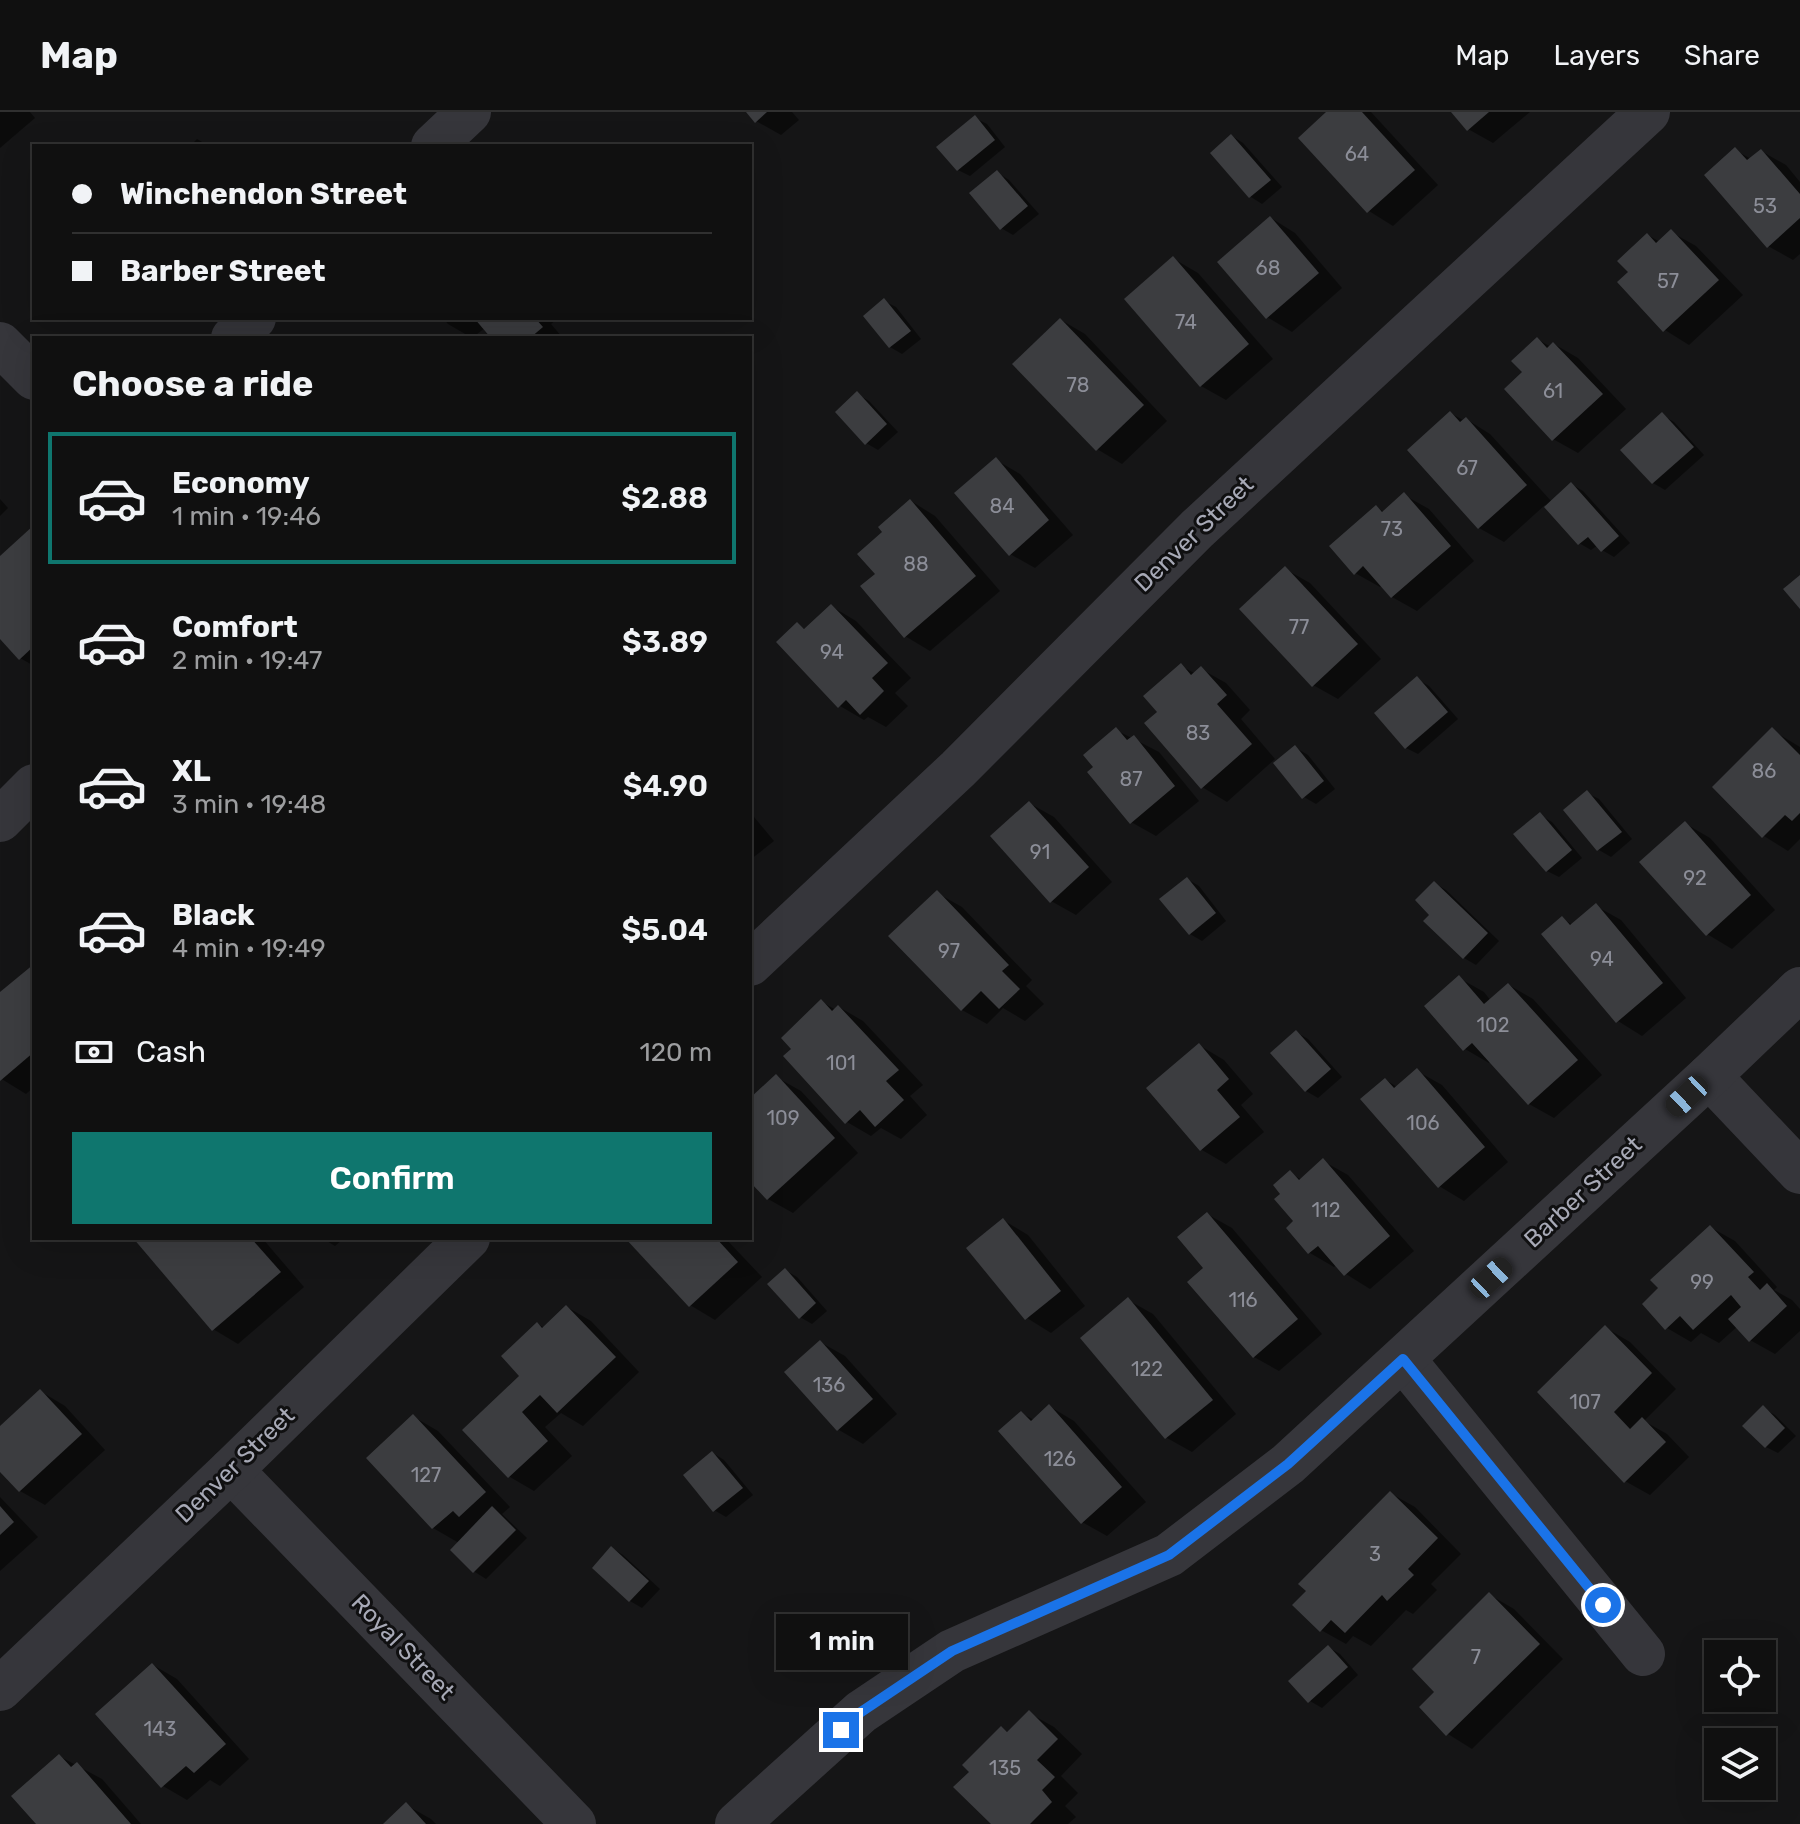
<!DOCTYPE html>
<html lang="en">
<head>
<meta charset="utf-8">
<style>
	body { margin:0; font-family:Rubik,sans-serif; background:#191919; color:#f1f3f6; height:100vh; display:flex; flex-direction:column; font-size:30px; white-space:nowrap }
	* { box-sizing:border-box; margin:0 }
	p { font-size:26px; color:#9c9d9f }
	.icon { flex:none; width:44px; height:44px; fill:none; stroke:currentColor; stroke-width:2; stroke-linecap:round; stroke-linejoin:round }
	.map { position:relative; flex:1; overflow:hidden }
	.drawer { position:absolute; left:32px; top:224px; width:720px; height:904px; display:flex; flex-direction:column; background:#101010; border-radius:0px; box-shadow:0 8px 32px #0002,0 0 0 2px #303030 }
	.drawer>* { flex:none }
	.hud { position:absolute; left:32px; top:32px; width:720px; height:176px; border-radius:0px; box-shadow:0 8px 32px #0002,0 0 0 2px #303030; display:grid; align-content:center; height:176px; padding:0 40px; background:#101010 }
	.tools { position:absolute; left:1704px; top:1528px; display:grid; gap:16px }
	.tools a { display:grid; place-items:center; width:72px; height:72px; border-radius:0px; background:#101010; box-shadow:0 8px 32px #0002,0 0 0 2px #303030; font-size:40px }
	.end { position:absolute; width:36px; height:36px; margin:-18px; border:10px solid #1a73e8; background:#fff; box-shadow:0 0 0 4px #fff }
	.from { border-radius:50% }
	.bubble { position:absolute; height:56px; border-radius:0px; background:#101010; box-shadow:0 8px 32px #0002,0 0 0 2px #303030; font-size:26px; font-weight:600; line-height:56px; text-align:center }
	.car { position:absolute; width:24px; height:48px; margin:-24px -12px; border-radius:10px; box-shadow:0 0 6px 2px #0007; background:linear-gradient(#222 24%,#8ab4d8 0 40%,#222 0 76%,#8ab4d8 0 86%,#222 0) }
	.hud b { display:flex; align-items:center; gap:28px; height:76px; font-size:30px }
	.hud b+b { border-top:2px solid #303030 }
	.hud i { width:20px; height:20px; background:#f1f3f6 }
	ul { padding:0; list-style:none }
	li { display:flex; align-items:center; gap:24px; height:132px; margin:0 16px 12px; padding:0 24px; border:4px solid transparent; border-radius:0px }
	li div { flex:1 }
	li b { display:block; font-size:30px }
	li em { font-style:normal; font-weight:600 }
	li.active { border-color:#0f766e }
	li>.icon { width:72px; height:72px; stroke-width:1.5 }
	h2 { padding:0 40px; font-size:36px; line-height:96px }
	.pay { display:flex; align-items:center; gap:20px; height:88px; padding:0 40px; font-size:30px }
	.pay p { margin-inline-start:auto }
	.button { display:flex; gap:16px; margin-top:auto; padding:16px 40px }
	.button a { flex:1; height:92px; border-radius:0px; background:#0f766e; color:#fff; font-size:32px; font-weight:600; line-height:92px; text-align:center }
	header { display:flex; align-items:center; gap:48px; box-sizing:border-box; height:112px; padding:0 40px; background:#101010; border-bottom:2px solid #303030 }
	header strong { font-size:38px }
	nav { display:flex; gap:44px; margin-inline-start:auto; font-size:28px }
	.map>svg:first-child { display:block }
</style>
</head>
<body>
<header>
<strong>Map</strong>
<nav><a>Map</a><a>Layers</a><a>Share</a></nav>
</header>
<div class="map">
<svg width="1800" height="1712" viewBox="0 0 1800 1712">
	<rect width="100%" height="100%" fill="#151516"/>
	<g fill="#0007">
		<polygon points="0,0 30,0 35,6 0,36"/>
		<polygon points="748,0 792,0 799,8 781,23 756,9"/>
		<polygon points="1329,0 1371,0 1438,73 1393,114 1369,99"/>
		<polygon points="1454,0 1530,0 1493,31 1468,17"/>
		<polygon points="975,6 987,12 1005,35 970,64 958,58"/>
		<polygon points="1232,24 1243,31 1282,75 1262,92 1251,85 1213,41"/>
		<polygon points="197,27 209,34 190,34"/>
		<polygon points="1735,38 1751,47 1761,39 1786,53 1800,70 1800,142 1793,148 1768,134"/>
		<polygon points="998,61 1009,68 1039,102 1013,123 1001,116"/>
		<polygon points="1271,106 1295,121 1342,176 1292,220 1267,205"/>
		<polygon points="1671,120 1696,134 1743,183 1689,233 1665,218 1631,160 1648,123 1660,130"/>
		<polygon points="1174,147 1198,161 1273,247 1226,288 1201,274"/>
		<polygon points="884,189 896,195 921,227 902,242 890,235"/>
		<polygon points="443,206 558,206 551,212 563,226 493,226 485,216 472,226 448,212"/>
		<polygon points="1061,208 1085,222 1167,309 1122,352 1097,337"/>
		<polygon points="1537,227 1551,235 1554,232 1578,246 1626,297 1578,341 1553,327 1525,260"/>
		<polygon points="857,282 869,289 898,320 878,338 866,331"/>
		<polygon points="1450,301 1463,308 1466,307 1490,322 1552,390 1571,372 1583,379 1630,431 1614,445 1602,438 1598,433 1591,438 1579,431 1545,393 1504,430 1479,416"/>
		<polygon points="1662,303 1674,310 1704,343 1665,378 1653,371"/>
		<polygon points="996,348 1020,362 1073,423 1035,456 1010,442"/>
		<polygon points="1404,383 1429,397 1474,449 1417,499 1392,485 1382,473 1380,475 1355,461 1376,395 1384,400"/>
		<polygon points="0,387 8,396 0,404"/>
		<polygon points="911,389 935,404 1000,479 930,539 905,524 878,462 885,420"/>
		<polygon points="34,415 34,554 20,546 0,524 0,446"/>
		<polygon points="1285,457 1310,471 1381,547 1338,587 1313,573"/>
		<polygon points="831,494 856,509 911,566 895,581 908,594 886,615 868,605 864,608 840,594 797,513 807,518"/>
		<polygon points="1181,554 1196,562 1201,557 1226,571 1250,598 1241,607 1275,647 1227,690 1202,675 1159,600"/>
		<polygon points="1417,567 1429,574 1458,607 1418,642 1406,636"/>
		<polygon points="1116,618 1159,640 1199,689 1156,724 1131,710"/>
		<polygon points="1772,618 1800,635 1800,727 1788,739 1764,724"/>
		<polygon points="1296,636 1308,643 1335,677 1316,692 1304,685"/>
		<polygon points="1587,681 1599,687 1632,727 1611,745 1599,738"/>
		<polygon points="1029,691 1054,705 1112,770 1076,803 1051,789"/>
		<polygon points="750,700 774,729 750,748"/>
		<polygon points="1540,703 1552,710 1582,746 1559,765 1547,759"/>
		<polygon points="1686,712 1710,726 1775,798 1732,837 1707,822"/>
		<polygon points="1187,767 1199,774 1226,809 1202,829 1190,822"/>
		<polygon points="1434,771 1446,778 1499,829 1476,853 1464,846 1432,803"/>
		<polygon points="937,781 962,795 1032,868 1026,874 1044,892 1025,909 1003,896 987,912 962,898"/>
		<polygon points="1596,794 1621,808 1686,886 1642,924 1618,909 1563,807 1573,813"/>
		<polygon points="34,856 34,975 26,982 0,966 0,883"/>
		<polygon points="1459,866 1484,880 1491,889 1509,873 1533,887 1602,963 1554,1006 1529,992 1491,949 1489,951 1465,937"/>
		<polygon points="822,890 836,898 839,895 863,909 923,973 910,984 927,1003 901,1027 881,1016 871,1024 847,1010 794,937"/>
		<polygon points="1296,920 1308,927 1342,965 1318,986 1306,979 1273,941"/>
		<polygon points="1199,933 1224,948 1253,982 1241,993 1264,1020 1226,1052 1202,1038"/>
		<polygon points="1417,959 1442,973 1508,1050 1464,1089 1439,1074 1386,968 1397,975"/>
		<polygon points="776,965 801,979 858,1041 793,1101 768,1087 750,1067 750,989"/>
		<polygon points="1323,1049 1348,1063 1414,1139 1370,1177 1346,1162 1337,1152 1334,1155 1310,1141 1283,1082 1290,1061 1302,1068"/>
		<polygon points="1207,1102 1232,1116 1322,1222 1279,1259 1254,1245 1206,1156"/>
		<polygon points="1003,1108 1028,1123 1085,1194 1051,1221 1027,1206"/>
		<polygon points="1710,1115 1735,1129 1777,1175 1774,1178 1792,1188 1800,1197 1800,1219 1775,1242 1750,1228 1738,1214 1719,1231 1701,1221 1691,1230 1667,1216"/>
		<polygon points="135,1126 262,1126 304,1175 238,1232 213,1217"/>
		<polygon points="322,1126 344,1126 335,1134"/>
		<polygon points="628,1126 725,1126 762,1165 715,1208 690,1193"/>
		<polygon points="785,1158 797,1165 827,1199 812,1212 800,1205"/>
		<polygon points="1128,1188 1153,1202 1236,1302 1192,1340 1167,1326 1083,1226"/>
		<polygon points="567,1195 591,1209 639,1260 583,1314 561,1301 545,1315 572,1344 534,1379 510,1365 465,1318 522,1264 537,1212 545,1216"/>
		<polygon points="1606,1216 1630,1230 1676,1277 1644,1309 1667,1322 1689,1345 1650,1383 1625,1369 1540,1280"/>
		<polygon points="820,1230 845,1244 897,1302 863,1332 839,1318 787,1260"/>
		<polygon points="40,1279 65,1294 105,1338 45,1393 20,1379 0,1357 0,1317"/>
		<polygon points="1049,1294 1074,1309 1146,1390 1107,1424 1082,1410 1021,1301 1034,1308"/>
		<polygon points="1763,1296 1775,1303 1796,1324 1778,1341 1766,1335"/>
		<polygon points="414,1305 438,1319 510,1395 502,1402 527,1426 486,1467 475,1460 452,1438 459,1431 433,1416"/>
		<polygon points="713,1341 724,1348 753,1383 726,1405 714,1398"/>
		<polygon points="1390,1381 1415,1395 1461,1442 1431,1472 1437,1478 1413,1502 1406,1498 1371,1534 1353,1524 1346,1532 1321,1518"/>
		<polygon points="0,1385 38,1425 0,1459"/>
		<polygon points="612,1436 623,1443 660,1477 642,1496 630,1489"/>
		<polygon points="1490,1483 1514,1497 1563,1547 1472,1637 1448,1622 1437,1581"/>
		<polygon points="1328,1535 1340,1542 1358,1563 1322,1596 1310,1589"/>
		<polygon points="153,1553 177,1567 249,1647 220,1674 210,1668 187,1688 163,1674"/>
		<polygon points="1029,1601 1054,1615 1082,1642 1061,1664 1078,1681 1065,1694 1076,1705 1068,1712 994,1712 972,1660 1002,1617 1009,1621"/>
		<polygon points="59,1644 102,1667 141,1712 38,1712"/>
		<polygon points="406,1693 431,1707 436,1712 386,1712"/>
	</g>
	<g fill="#3c3d40">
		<polygon points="746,0 767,0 755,11"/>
		<polygon points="1326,0 1362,0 1415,58 1367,101 1298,26"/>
		<polygon points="1451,0 1489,0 1467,19"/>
		<polygon points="975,3 995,28 957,59 936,35"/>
		<polygon points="1231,22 1271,68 1249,86 1210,41"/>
		<polygon points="1735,35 1747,48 1761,37 1800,82 1800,106 1767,136 1704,63"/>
		<polygon points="997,58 1028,94 1000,118 969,81"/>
		<polygon points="1270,104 1319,161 1266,207 1217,150"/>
		<polygon points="1671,117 1719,168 1663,220 1617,170 1628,160 1617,149 1647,121 1656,131"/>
		<polygon points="1173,144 1249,232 1200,275 1124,187"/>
		<polygon points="884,186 911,219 889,236 863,204"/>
		<polygon points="474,206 535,206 543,215 530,226 506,226 503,222 498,226 491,226"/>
		<polygon points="1060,206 1144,293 1096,339 1012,252"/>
		<polygon points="1537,225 1547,236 1553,230 1603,282 1552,329 1504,277 1522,260 1511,249"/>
		<polygon points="857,279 887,312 865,333 835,300"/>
		<polygon points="1450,299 1460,310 1466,305 1527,373 1478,417 1407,338"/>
		<polygon points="1662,300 1694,335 1652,372 1620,338"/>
		<polygon points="996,345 1049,408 1009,444 954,381"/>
		<polygon points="1571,370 1619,424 1601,440 1588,425 1578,433 1544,395"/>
		<polygon points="1404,380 1451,434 1391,486 1363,454 1354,463 1329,434 1376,393 1382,400"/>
		<polygon points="910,387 976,464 904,526 860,474 875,462 857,442 882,420 878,415"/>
		<polygon points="34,413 34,534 19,548 0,527 0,444"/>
		<polygon points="1285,454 1358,532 1312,575 1239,497"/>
		<polygon points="1800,463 1800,497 1783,477"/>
		<polygon points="831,492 888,551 872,566 884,579 860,603 846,588 838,596 776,530 797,510 804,517"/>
		<polygon points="1181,551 1191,563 1201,554 1227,583 1217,592 1252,632 1201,677 1144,611 1157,600 1143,584"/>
		<polygon points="1417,564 1448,600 1405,637 1374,601"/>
		<polygon points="1116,615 1127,628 1134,623 1175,674 1130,712 1087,660 1093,655 1083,643"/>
		<polygon points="1772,615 1800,643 1800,701 1792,709 1785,703 1762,726 1712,675"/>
		<polygon points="1295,633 1324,669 1302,687 1273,651"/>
		<polygon points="1587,678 1622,720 1597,739 1563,698"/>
		<polygon points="1029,689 1089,755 1050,791 990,724"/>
		<polygon points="1540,700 1572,738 1546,760 1513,722"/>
		<polygon points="1685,709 1751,783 1706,824 1639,750"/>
		<polygon points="1187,765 1216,801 1189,823 1159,787"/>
		<polygon points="1434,769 1488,821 1463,847 1423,809 1429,803 1415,788"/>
		<polygon points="937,778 1009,853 1002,859 1020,877 999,897 981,879 961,899 888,824"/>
		<polygon points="1596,791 1663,871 1616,911 1541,822 1562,804 1570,813"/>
		<polygon points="34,852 34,940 0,969 0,880"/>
		<polygon points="1459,863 1484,892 1508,871 1578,948 1528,993 1472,931 1463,939 1424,894"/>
		<polygon points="821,887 832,899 838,893 899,958 886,969 904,988 875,1015 860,998 845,1012 783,944 791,937 781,926"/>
		<polygon points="1296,918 1331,957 1305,980 1270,941"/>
		<polygon points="1199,931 1229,967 1217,978 1240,1005 1200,1039 1146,976"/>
		<polygon points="1417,956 1485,1035 1438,1076 1360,987 1385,966 1394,976"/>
		<polygon points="776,962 835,1026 767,1088 750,1070 750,986"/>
		<polygon points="1323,1046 1390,1124 1344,1164 1318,1134 1308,1142 1286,1116 1293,1109 1274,1087 1280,1082 1273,1073 1290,1058 1299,1068"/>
		<polygon points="1207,1100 1298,1207 1253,1246 1187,1170 1203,1156 1177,1125"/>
		<polygon points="1003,1106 1061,1179 1025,1208 966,1136"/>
		<polygon points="1710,1113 1754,1160 1748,1165 1760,1178 1767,1171 1787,1194 1749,1230 1728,1207 1741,1195 1731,1183 1693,1218 1680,1204 1665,1218 1642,1192 1658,1176 1650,1168"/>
		<polygon points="133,1126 251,1126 281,1160 212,1219"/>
		<polygon points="625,1126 716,1126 738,1150 689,1195"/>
		<polygon points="785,1156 816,1191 799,1207 767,1172"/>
		<polygon points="1128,1185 1213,1288 1165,1327 1080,1226"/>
		<polygon points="566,1193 616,1245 557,1301 540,1283 522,1300 548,1329 508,1366 462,1318 519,1264 501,1244 537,1210 542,1216"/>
		<polygon points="1605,1213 1652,1261 1614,1300 1630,1317 1642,1305 1666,1330 1624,1371 1537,1280"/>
		<polygon points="820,1228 873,1287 837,1319 784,1260"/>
		<polygon points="40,1277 82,1322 19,1380 0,1360 0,1314"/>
		<polygon points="1049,1292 1122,1375 1081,1412 998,1319 1021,1299 1031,1309"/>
		<polygon points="1763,1293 1785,1316 1765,1336 1742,1314"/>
		<polygon points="413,1302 486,1380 459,1405 453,1399 432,1417 366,1346"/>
		<polygon points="712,1339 743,1376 713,1400 683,1363"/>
		<polygon points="1390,1379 1438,1426 1408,1457 1414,1463 1387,1489 1382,1483 1345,1521 1331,1508 1320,1520 1292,1493 1306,1479 1298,1472"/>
		<polygon points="0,1394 14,1410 0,1423"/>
		<polygon points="492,1394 516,1418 473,1461 450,1438"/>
		<polygon points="611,1434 649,1469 629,1490 592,1456"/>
		<polygon points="1489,1480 1540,1532 1446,1624 1419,1595 1434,1580 1412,1557"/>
		<polygon points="1328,1533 1348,1555 1308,1591 1288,1569"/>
		<polygon points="152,1551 226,1632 194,1661 186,1654 161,1676 95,1602"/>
		<polygon points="1029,1598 1058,1627 1037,1648 1055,1665 1042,1678 1052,1690 1030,1712 991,1712 953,1675 969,1660 962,1653 1001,1614 1007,1620"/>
		<polygon points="59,1642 71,1655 77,1650 131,1712 36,1712 11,1684"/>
		<polygon points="406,1690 426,1712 383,1712"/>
	</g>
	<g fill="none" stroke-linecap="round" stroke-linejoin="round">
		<g stroke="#36363b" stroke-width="44">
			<polyline points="433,34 469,0"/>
			<polyline points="233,226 254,206"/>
			<polyline points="0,232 34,266"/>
			<polyline points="0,708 34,674"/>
			<polyline points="750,852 958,657 1197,417 1648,0"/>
			<polyline points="1709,964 1800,1060"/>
			<polyline points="1403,1247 1643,1542"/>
			<polyline points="231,1358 574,1712"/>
			<polyline points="0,1577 231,1358 468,1126"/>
			<polyline points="737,1712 861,1600 952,1539 1169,1443 1288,1352 1709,964 1800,877"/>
		</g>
	</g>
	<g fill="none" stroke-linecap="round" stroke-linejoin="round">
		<polyline stroke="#1a73e8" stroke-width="10" points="841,1618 861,1600 952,1539 1169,1443 1288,1352 1403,1247 1603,1493"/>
	</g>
	<g text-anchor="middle" stroke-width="6" stroke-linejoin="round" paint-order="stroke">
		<g font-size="20" fill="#8c8e98">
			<text x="1357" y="49">64</text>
			<text x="1765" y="101">53</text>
			<text x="1268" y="163">68</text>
			<text x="1668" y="176">57</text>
			<text x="1186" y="217">74</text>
			<text x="1078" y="280">78</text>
			<text x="1553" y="286">61</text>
			<text x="1467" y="363">67</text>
			<text x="1002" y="401">84</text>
			<text x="1392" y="424">73</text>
			<text x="916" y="459">88</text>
			<text x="1299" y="522">77</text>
			<text x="832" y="547">94</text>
			<text x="1198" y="628">83</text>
			<text x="1764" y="666">86</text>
			<text x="1131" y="674">87</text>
			<text x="1040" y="747">91</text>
			<text x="1695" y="773">92</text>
			<text x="949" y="846">97</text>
			<text x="1602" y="854">94</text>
			<text x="1493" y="920">102</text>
			<text x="841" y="958">101</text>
			<text x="783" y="1013">109</text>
			<text x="1423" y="1018">106</text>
			<text x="1326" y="1105">112</text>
			<text x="1702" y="1177">99</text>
			<text x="1243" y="1195">116</text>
			<text x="1147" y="1264">122</text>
			<text x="829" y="1280">136</text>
			<text x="1585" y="1297">107</text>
			<text x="1060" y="1354">126</text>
			<text x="426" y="1370">127</text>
			<text x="1375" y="1449">3</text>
			<text x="1476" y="1552">7</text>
			<text x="160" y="1624">143</text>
			<text x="1005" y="1663">135</text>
		</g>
		<g font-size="24" fill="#a7a9b6" stroke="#101011">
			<text transform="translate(1194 422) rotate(-44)" y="8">Denver Street</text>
			<text transform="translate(1583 1080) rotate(-43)" y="8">Barber Street</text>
			<text transform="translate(235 1353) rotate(-44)" y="8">Denver Street</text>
			<text transform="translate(403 1535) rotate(46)" y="8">Royal Street</text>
		</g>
	</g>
</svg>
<div class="tools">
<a><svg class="icon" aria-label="locate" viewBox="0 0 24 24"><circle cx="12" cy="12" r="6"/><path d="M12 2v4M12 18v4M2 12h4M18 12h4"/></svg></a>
<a><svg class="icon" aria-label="layers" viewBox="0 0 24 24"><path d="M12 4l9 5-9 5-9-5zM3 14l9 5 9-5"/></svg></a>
</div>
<i class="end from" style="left:1603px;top:1493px"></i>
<i class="end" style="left:841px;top:1618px"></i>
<div class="bubble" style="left:776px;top:1502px;width:132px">1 min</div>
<i class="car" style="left:1687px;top:984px;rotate:227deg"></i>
<i class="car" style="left:1491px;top:1166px;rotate:47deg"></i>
<div class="hud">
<b><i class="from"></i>Winchendon Street</b>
<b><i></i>Barber Street</b>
</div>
<section class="drawer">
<h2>Choose a ride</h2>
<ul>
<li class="active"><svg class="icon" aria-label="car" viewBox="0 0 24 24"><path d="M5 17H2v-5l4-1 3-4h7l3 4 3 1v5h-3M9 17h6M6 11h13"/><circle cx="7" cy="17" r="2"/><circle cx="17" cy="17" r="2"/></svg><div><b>Economy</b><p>1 min · 19:46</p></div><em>$2.88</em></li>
<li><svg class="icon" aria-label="car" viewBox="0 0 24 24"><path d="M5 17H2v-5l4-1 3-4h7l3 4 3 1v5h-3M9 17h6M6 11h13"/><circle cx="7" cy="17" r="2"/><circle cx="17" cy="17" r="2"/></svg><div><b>Comfort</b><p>2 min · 19:47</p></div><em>$3.89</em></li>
<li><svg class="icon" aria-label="car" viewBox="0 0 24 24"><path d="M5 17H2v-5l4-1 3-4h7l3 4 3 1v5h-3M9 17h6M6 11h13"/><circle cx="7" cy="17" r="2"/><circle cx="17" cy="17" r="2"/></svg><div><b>XL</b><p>3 min · 19:48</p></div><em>$4.90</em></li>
<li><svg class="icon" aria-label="car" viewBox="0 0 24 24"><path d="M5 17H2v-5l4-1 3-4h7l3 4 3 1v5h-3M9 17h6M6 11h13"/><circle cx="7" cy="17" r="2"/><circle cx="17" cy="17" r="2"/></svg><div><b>Black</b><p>4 min · 19:49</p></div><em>$5.04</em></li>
</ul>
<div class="pay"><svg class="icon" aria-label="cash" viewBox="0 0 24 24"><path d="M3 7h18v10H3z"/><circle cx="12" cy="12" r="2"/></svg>Cash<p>120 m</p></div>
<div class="button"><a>Confirm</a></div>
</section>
</div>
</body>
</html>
